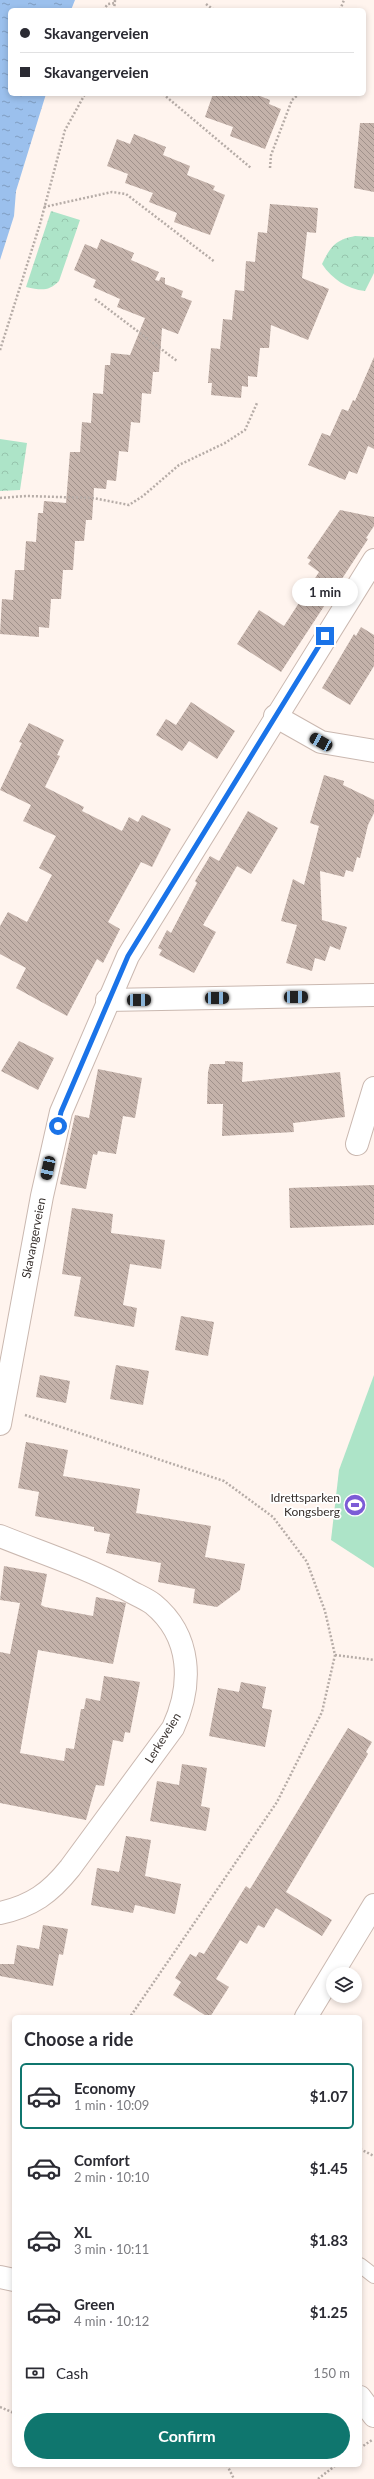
<!DOCTYPE html>
<html lang="en">
<head>
<meta charset="utf-8">
<style>
	body { margin:0; font-family:Lato,sans-serif; background:#f2f2f3; color:#2b2b33; height:100vh; display:flex; flex-direction:column; font-size:15px; white-space:nowrap }
	* { box-sizing:border-box; margin:0 }
	p { font-size:13px; color:#7c7c81 }
	.icon { flex:none; width:22px; height:22px; fill:none; stroke:currentColor; stroke-width:2; stroke-linecap:round; stroke-linejoin:round }
	.map { position:relative; flex:1; overflow:hidden }
	.side { position:absolute; left:12px; top:2015px; width:350px; height:452px; display:flex; flex-direction:column; background:#fff; border-radius:6px; box-shadow:0 2px 6px #0003 }
	.side>* { flex:none }
	.top-card { position:absolute; left:8px; top:8px; width:358px; height:88px; border-radius:6px; box-shadow:0 2px 6px #0003; display:grid; align-content:center; height:88px; padding:0 12px; background:#fff }
	.tools { position:absolute; left:326px; top:1967px; display:grid; gap:8px }
	.tools a { display:grid; place-items:center; width:36px; height:36px; border-radius:50%; background:#fff; box-shadow:0 2px 6px #0003; font-size:20px }
	.end { position:absolute; width:18px; height:18px; margin:-9px; border:5px solid #1a73e8; background:#fff; box-shadow:0 0 0 2px #fff }
	.from { border-radius:50% }
	.bubble { position:absolute; height:28px; border-radius:14px; background:#fff; box-shadow:0 2px 6px #0003; font-size:13px; font-weight:700; line-height:28px; text-align:center }
	.car { position:absolute; width:12px; height:24px; margin:-12px -6px; border-radius:5px; box-shadow:0 0 3px 1px #0007; background:linear-gradient(#222 24%,#8ab4d8 0 40%,#222 0 76%,#8ab4d8 0 86%,#222 0) }
	.top-card b { display:flex; align-items:center; gap:14px; height:38px; font-size:15px }
	.top-card b+b { border-top:1px solid #e1e1e2 }
	.top-card i { width:10px; height:10px; background:#2b2b33 }
	ul { padding:0; list-style:none }
	li { display:flex; align-items:center; gap:12px; height:66px; margin:0 8px 6px; padding:0 4px; border:2px solid transparent; border-radius:6px }
	li div { flex:1 }
	li b { display:block; font-size:15px }
	li em { font-style:normal; font-weight:700 }
	li.current { border-color:#0f766e }
	li>.icon { width:36px; height:36px; stroke-width:1.5 }
	h2 { padding:0 12px; font-size:18px; line-height:48px }
	.pay { display:flex; align-items:center; gap:10px; height:44px; padding:0 12px; font-size:15px }
	.pay p { margin-inline-start:auto }
	.action { display:flex; gap:8px; margin-top:auto; padding:8px 12px }
	.action a { flex:1; height:46px; border-radius:24px; background:#0f766e; color:#fff; font-size:16px; font-weight:700; line-height:46px; text-align:center }
	.map>svg:first-child { display:block }
</style>
</head>
<body>
<div class="map">
<svg width="374" height="2479" viewBox="0 0 374 2479">
	<defs>
		<pattern id="forest-crowns" width="20" height="18" patternUnits="userSpaceOnUse"><rect width="20" height="18" fill="#ade4c8"/><path d="M2 6a3 3 0 1 1 6 0M12 15a3 3 0 1 1 6 0" fill="none" stroke="#95c4ac"/></pattern>
		<pattern id="water-ripples" width="26" height="14" patternUnits="userSpaceOnUse"><rect width="26" height="14" fill="#9bc0ed"/><path d="M2 4q2-2 4 0t4 0M15 11q2-2 4 0t4 0" fill="none" stroke="#7f9cc0"/></pattern>
		<pattern id="building-back-hatch" width="6" height="6" patternUnits="userSpaceOnUse"><rect width="6" height="6" fill="#c4b2aa"/><path d="M-1 5l2 2M0 0l6 6M5-1l2 2" fill="none" stroke="#a0918b"/></pattern>
	</defs>
	<rect width="100%" height="100%" fill="#fff4ee"/>
	<polygon fill="#ade4c8" points="374,1375 374,1568 331,1540 339,1470"/>
	<g fill="url(#forest-crowns)">
		<path d="M51,211L80,220L59,281C48,292 41,290 26,287Z"/>
		<path d="M355,236L374,237V273L365,291C347,289 332,279 322,264C331,246 335,240 355,236Z"/>
		<polygon points="0,439 27,443 20,490 0,491"/>
	</g>
	<polygon fill="url(#water-ripples)" points="0,0 75,0 71,10 10,10 10,94 46,94 16,191 14,216 0,260"/>
	<g fill="url(#building-back-hatch)">
		<polygon points="213,94 255,94 270,100 269,104 281,109 265,149 230,136 233,127 205,117"/>
		<polygon points="360,123 374,123 374,192 354,188"/>
		<polygon points="134,134 166,147 163,155 190,166 187,175 215,186 213,190 225,195 210,235 174,222 177,213 149,202 153,193 125,183 128,174 107,166 117,139 130,144"/>
		<polygon points="270,204 318,208 316,233 307,232 302,278 329,289 308,340 271,325 269,348 260,348 257,377 248,376 248,387 242,386 241,398 211,395 212,383 208,383 211,348 220,349 223,319 232,320 235,290 244,291 246,261 255,262 258,232 267,233"/>
		<polygon points="101,239 134,253 131,260 159,272 155,280 159,281 161,277 165,278 165,284 183,291 181,297 192,301 178,334 162,328 159,372 153,372 151,394 142,393 140,423 131,422 128,452 119,451 116,481 107,480 106,489 94,488 92,520 86,520 84,541 75,541 73,570 63,570 61,599 51,599 49,628 39,627 39,637 0,634 2,599 13,600 15,570 24,570 26,541 36,542 38,513 43,513 44,501 66,503 70,452 80,452 82,422 91,423 93,393 103,394 105,365 110,365 111,353 130,355 145,318 117,307 120,299 93,287 96,280 74,270 85,244 97,249"/>
		<polygon points="374,357 374,449 368,446 357,474 349,471 345,480 308,465 322,433 330,436 342,409 348,411 353,400 355,401"/>
		<polygon points="340,510 374,517 374,526 366,538 368,539 281,672 237,644 259,610 284,626 319,572 308,564 311,560 307,558"/>
		<polygon points="361,627 374,635 374,666 350,705 322,688 354,634 356,636"/>
		<polygon points="191,702 235,731 217,759 189,741 182,751 156,735 166,719 176,725"/>
		<polygon points="29,723 64,740 57,755 60,756 45,787 84,807 82,811 122,831 129,817 138,822 142,815 171,829 152,867 141,862 108,922 120,929 103,963 97,959 67,1016 16,988 26,968 0,954 0,926 8,912 27,922 52,875 39,868 56,836 23,821 31,805 0,790 22,743 19,742"/>
		<polygon points="324,775 344,781 343,785 374,800 374,813 368,825 360,858 357,857 353,872 346,870 344,877 320,871 322,920 347,927 340,950 330,946 325,961 315,958 312,971 286,963 297,925 281,921 293,879 304,885 319,826 310,823"/>
		<polygon points="248,811 278,828 251,874 237,866 203,925 216,932 194,973 159,955 162,950 158,948 167,930 171,933 197,883 195,881 210,856 219,861"/>
		<polygon points="19,1041 54,1058 38,1090 1,1071"/>
		<polygon points="225,1061 243,1062 242,1082 340,1072 345,1117 293,1123 294,1132 222,1136 223,1104 207,1104 208,1072 210,1064 225,1064"/>
		<polygon points="98,1069 142,1078 135,1118 123,1116 116,1154 98,1151 97,1155 93,1154 86,1189 60,1184 75,1115 89,1118"/>
		<polygon points="374,1185 374,1225 290,1228 289,1188"/>
		<polygon points="72,1208 113,1214 111,1233 165,1240 161,1269 130,1264 123,1305 137,1308 134,1327 74,1316 81,1277 62,1274"/>
		<polygon points="181,1316 214,1322 208,1356 175,1350"/>
		<polygon points="116,1365 149,1371 143,1405 110,1399"/>
		<polygon points="40,1375 70,1381 66,1403 36,1397"/>
		<polygon points="26,1442 68,1450 63,1476 140,1489 136,1513 211,1526 205,1557 245,1564 240,1590 217,1607 193,1603 195,1589 158,1582 161,1563 106,1553 110,1534 94,1531 94,1527 35,1516 39,1492 18,1488"/>
		<polygon points="4,1566 47,1574 41,1605 45,1607 93,1616 96,1597 126,1603 113,1664 38,1650 20,1753 64,1761 66,1748 74,1749 81,1709 84,1709 86,1698 100,1701 104,1676 140,1682 130,1733 125,1732 123,1742 113,1740 104,1786 96,1785 86,1820 0,1803 0,1652 10,1654 20,1603 0,1600"/>
		<polygon points="241,1682 266,1687 262,1708 272,1710 265,1747 209,1736 218,1688 239,1692"/>
		<polygon points="348,1728 372,1742 366,1752 368,1754 286,1892 332,1920 322,1936 276,1908 264,1928 258,1925 247,1944 240,1940 216,1979 229,1987 210,2017 208,2017 173,1995 181,1982 175,1978 190,1954 196,1957 199,1952 204,1954 246,1886 250,1889"/>
		<polygon points="182,1764 207,1768 201,1806 210,1808 206,1831 150,1821 157,1781 179,1785"/>
		<polygon points="126,1836 151,1840 145,1876 181,1884 175,1914 135,1905 133,1913 91,1905 97,1868 119,1872"/>
		<polygon points="43,1925 68,1929 63,1955 59,1954 53,1986 0,1976 0,1964 14,1964 17,1945 39,1949"/>
	</g>
	<g fill="none" stroke-linecap="round" stroke-linejoin="round">
		<g stroke="#cab8b0" stroke-width="16">
			<polyline id="service" points="360,2265 374,2276"/>
		</g>
		<g stroke="#cab8b0" stroke-width="24">
			<g id="minor">
				<polyline points="275,716 321,742 374,751"/>
				<polyline points="107,1000 374,995"/>
				<polyline points="357,1144 374,1088"/>
				<polyline points="0,1424 42,1196 61,1112 128,956 374,560"/>
				<path d="M0,1536C42,1553 86,1567 126,1589C134,1594 145,1598 153,1604C192,1636 193,1685 173,1728L70,1868C50,1893 32,1906 0,1913"/>
				<polyline points="306,2017 374,1905"/>
				<polyline points="0,2277 14,2280"/>
				<polyline points="360,2397 374,2416"/>
			</g>
		</g>
		<g stroke="#b6aca7" stroke-width="2.5" stroke-dasharray="2 2" stroke-linecap="butt">
			<polyline points="206,4 214,10"/>
			<polyline points="103,10 108,4 115,3"/>
			<polyline points="114,10 115,0"/>
			<polyline points="340,10 344,0"/>
			<polyline points="163,94 251,168"/>
			<polyline points="270,168 271,155 292,100 299,94"/>
			<polyline points="44,207 112,192 126,194 215,262"/>
			<polyline points="95,299 177,361"/>
			<polyline points="0,350 40,224 65,130 85,94"/>
			<polyline points="0,498 26,496 93,498 129,505 143,496 179,465 225,443 245,430 257,403"/>
			<polyline points="25,1415 224,1481 273,1517 307,1562 325,1611 335,1655 322,1712 277,1802 130,2017"/>
			<polyline points="335,1655 374,1660"/>
			<polyline points="360,2149 374,2156"/>
			<polyline points="0,2407 14,2413"/>
			<polyline points="360,2448 372,2440"/>
			<polyline points="227,2465 234,2479"/>
			<polyline points="318,2479 336,2465"/>
		</g>
		<use href="#service" stroke="#fff" stroke-width="14"/>
		<use href="#minor" stroke="#fff" stroke-width="22"/>
	</g>
	<g fill="none" stroke-linecap="round" stroke-linejoin="round">
		<polyline stroke="#1a73e8" stroke-width="5" points="58,1126 61,1112 128,956 325,636"/>
	</g>
	<defs>
		<g id="stadium-disc" transform="scale(1.15)"><circle r="9.5" fill="#7c5cd6" stroke="#fff"/><path d="M0-5a6.5 5 0 1 0 0 10a6.5 5 0 1 0 0-10ZM-3.5-1.8h7v3.6h-7Z" fill="#fff"/></g>
	</defs>
	<g fill-rule="evenodd">
		<use href="#stadium-disc" x="355" y="1505"/>
	</g>
	<g text-anchor="middle" stroke-width="3.5" stroke-linejoin="round" paint-order="stroke">
		<g font-size="12" fill="#37302d" stroke="#fff">
			<text transform="translate(34 1238) rotate(-79)" y="4">Skavangerveien</text>
			<text transform="translate(163 1738) rotate(-58)" y="4">Lerkeveien</text>
		</g>
		<g font-size="12" fill="#37302d" stroke="#fff" text-anchor="end">
			<text x="340" y="1502">Idrettsparken<tspan x="340" dy="14">Kongsberg</tspan></text>
		</g>
	</g>
</svg>
<div class="tools">
<a><svg class="icon" aria-label="layers" viewBox="0 0 24 24"><path d="M12 4l9 5-9 5-9-5zM3 14l9 5 9-5"/></svg></a>
</div>
<i class="end from" style="left:58px;top:1126px"></i>
<i class="end" style="left:325px;top:636px"></i>
<div class="bubble" style="left:292px;top:578px;width:66px">1 min</div>
<i class="car" style="left:321px;top:742px;rotate:299deg"></i>
<i class="car" style="left:296px;top:997px;rotate:89deg"></i>
<i class="car" style="left:217px;top:998px;rotate:89deg"></i>
<i class="car" style="left:139px;top:1000px;rotate:89deg"></i>
<i class="car" style="left:48px;top:1168px;rotate:192deg"></i>
<div class="top-card">
<b><i class="from"></i>Skavangerveien</b>
<b><i></i>Skavangerveien</b>
</div>
<section class="side">
<h2>Choose a ride</h2>
<ul>
<li class="current"><svg class="icon" aria-label="car" viewBox="0 0 24 24"><path d="M5 17H2v-5l4-1 3-4h7l3 4 3 1v5h-3M9 17h6M6 11h13"/><circle cx="7" cy="17" r="2"/><circle cx="17" cy="17" r="2"/></svg><div><b>Economy</b><p>1 min · 10:09</p></div><em>$1.07</em></li>
<li><svg class="icon" aria-label="car" viewBox="0 0 24 24"><path d="M5 17H2v-5l4-1 3-4h7l3 4 3 1v5h-3M9 17h6M6 11h13"/><circle cx="7" cy="17" r="2"/><circle cx="17" cy="17" r="2"/></svg><div><b>Comfort</b><p>2 min · 10:10</p></div><em>$1.45</em></li>
<li><svg class="icon" aria-label="car" viewBox="0 0 24 24"><path d="M5 17H2v-5l4-1 3-4h7l3 4 3 1v5h-3M9 17h6M6 11h13"/><circle cx="7" cy="17" r="2"/><circle cx="17" cy="17" r="2"/></svg><div><b>XL</b><p>3 min · 10:11</p></div><em>$1.83</em></li>
<li><svg class="icon" aria-label="car" viewBox="0 0 24 24"><path d="M5 17H2v-5l4-1 3-4h7l3 4 3 1v5h-3M9 17h6M6 11h13"/><circle cx="7" cy="17" r="2"/><circle cx="17" cy="17" r="2"/></svg><div><b>Green</b><p>4 min · 10:12</p></div><em>$1.25</em></li>
</ul>
<div class="pay"><svg class="icon" aria-label="cash" viewBox="0 0 24 24"><path d="M3 7h18v10H3z"/><circle cx="12" cy="12" r="2"/></svg>Cash<p>150 m</p></div>
<div class="action"><a>Confirm</a></div>
</section>
</div>
</body>
</html>
